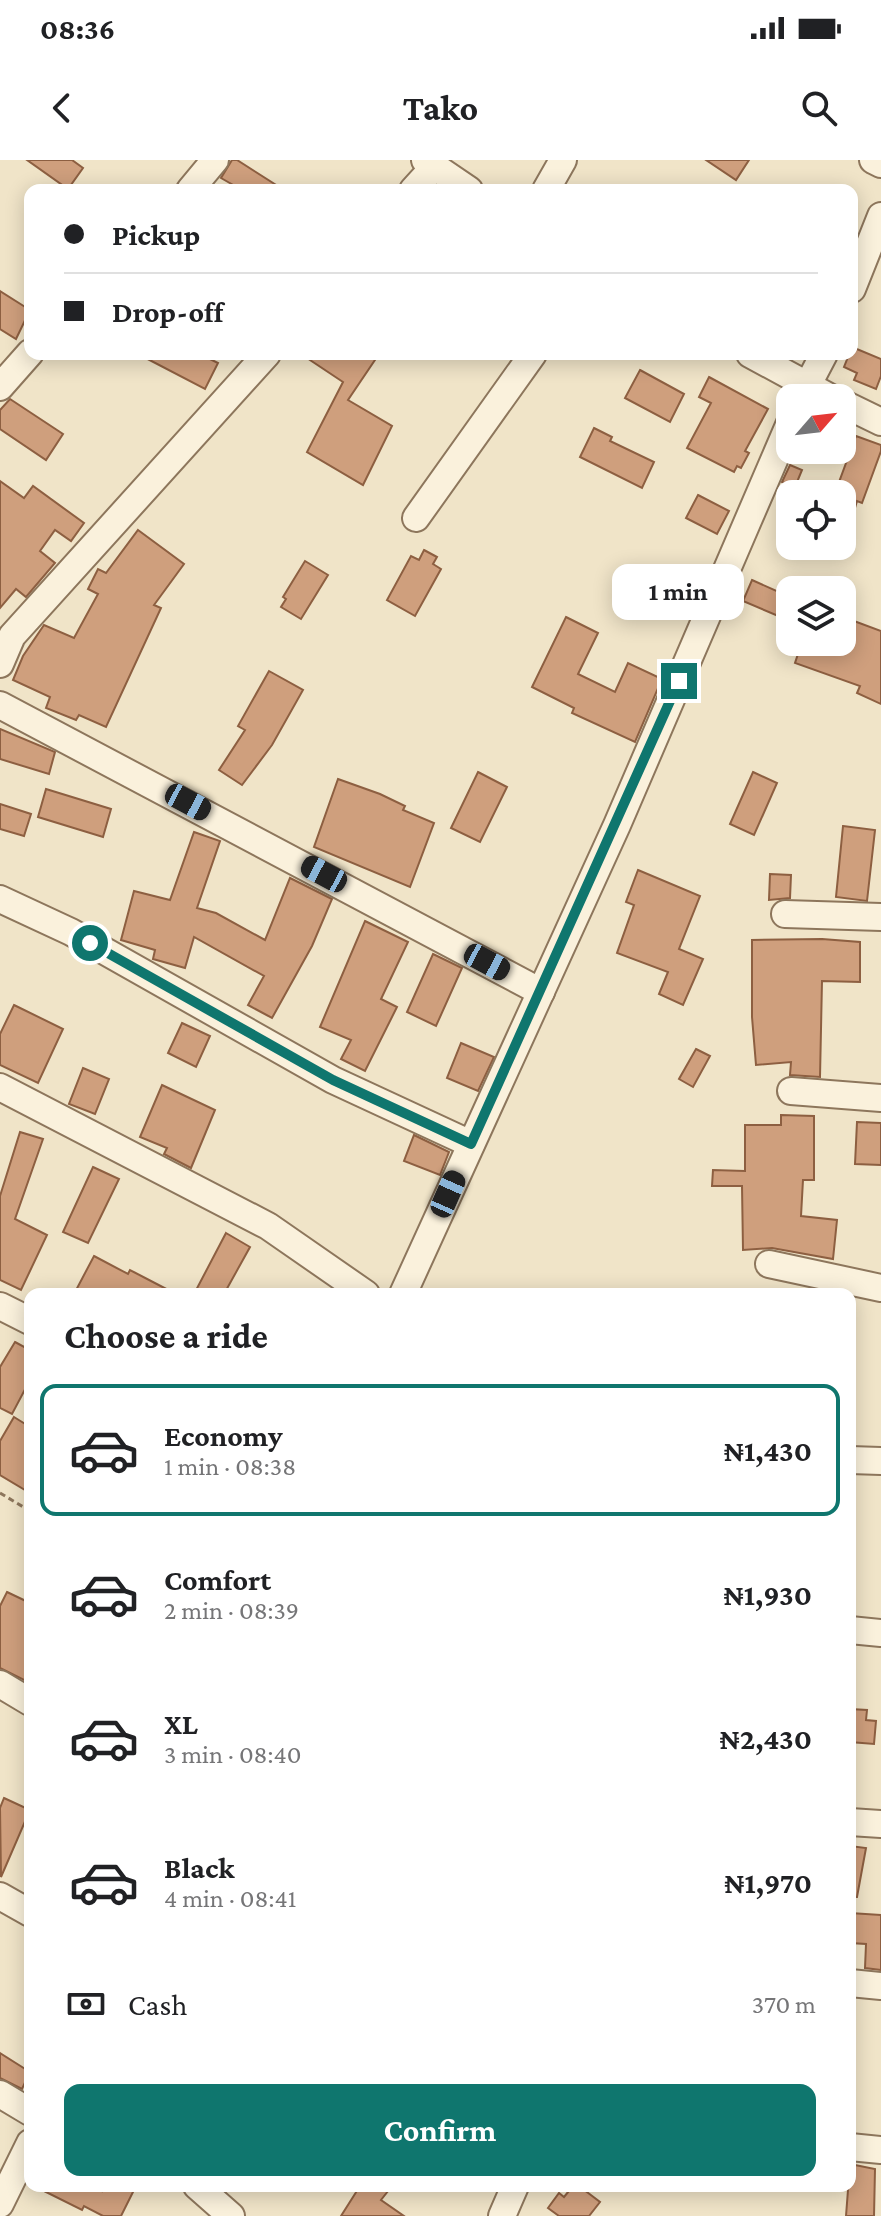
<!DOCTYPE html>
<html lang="en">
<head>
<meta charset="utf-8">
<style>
	body { margin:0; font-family:"Crimson Pro",serif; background:#f2f2f2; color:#202124; height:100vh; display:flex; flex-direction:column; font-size:30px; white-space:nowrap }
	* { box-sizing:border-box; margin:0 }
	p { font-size:26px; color:#757577 }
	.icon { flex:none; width:44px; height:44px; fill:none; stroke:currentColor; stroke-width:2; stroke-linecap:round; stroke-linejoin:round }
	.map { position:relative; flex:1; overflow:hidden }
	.drawer { position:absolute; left:24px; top:1128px; width:832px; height:904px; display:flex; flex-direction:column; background:#fff; border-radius:16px; box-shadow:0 4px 20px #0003 }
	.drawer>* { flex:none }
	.banner { position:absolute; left:24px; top:24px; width:834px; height:176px; border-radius:16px; box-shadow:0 4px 20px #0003; display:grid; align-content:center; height:176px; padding:0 40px; background:#fff }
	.needle { width:52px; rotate:62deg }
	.fabs { position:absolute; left:776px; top:224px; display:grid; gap:16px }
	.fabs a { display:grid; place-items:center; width:80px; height:80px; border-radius:16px; background:#fff; box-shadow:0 4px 20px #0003; font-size:40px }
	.end { position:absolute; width:36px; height:36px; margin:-18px; border:10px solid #0f766e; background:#fff; box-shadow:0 0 0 4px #fff }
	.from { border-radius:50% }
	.bubble { position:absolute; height:56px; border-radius:16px; background:#fff; box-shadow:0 4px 20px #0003; font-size:26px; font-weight:700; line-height:56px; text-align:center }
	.car { position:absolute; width:24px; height:48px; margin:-24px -12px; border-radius:10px; box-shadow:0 0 6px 2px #0007; background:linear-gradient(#222 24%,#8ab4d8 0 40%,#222 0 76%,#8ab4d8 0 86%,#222 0) }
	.banner b { display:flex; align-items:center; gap:28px; height:76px; font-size:30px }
	.banner b+b { border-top:2px solid #e0e0e0 }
	.banner i { width:20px; height:20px; background:#202124 }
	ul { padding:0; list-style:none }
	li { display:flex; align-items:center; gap:24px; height:132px; margin:0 16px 12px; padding:0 24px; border:4px solid transparent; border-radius:16px }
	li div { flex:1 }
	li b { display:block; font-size:30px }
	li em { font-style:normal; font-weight:700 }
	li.selected { border-color:#0f766e }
	li>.icon { width:72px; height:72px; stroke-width:1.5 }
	h2 { padding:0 40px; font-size:36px; line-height:96px }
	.pay { display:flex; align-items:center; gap:20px; height:88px; padding:0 40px; font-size:30px }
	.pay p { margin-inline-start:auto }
	.button { display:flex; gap:16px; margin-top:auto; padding:16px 40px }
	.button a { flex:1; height:92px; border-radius:16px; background:#0f766e; color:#fff; font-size:32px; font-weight:700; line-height:92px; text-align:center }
	.status { display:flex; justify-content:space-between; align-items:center; height:56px; padding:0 40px; background:#fff; direction:ltr }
	.status svg { height:22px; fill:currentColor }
	header { display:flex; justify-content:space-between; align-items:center; height:104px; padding:0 40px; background:#fff; font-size:36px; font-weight:700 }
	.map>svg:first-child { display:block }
</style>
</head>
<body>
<div class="status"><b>08:36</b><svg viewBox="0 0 49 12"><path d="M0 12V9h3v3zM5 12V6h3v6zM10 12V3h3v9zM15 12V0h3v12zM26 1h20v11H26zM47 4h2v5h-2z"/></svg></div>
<header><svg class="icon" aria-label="back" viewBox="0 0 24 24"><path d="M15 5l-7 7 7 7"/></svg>Tako<svg class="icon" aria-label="search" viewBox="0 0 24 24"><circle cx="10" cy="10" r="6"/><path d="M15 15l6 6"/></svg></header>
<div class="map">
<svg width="881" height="2056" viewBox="0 0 881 2056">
	<rect width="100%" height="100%" fill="#f0e4c8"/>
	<g fill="#cf9f7d" stroke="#8d5f41" stroke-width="2">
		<polygon points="27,0 72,0 83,8 68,29"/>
		<polygon points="232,0 237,0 284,30 242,30 221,18"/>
		<polygon points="706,0 749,0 736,20"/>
		<polygon points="0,131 30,150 16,179 0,169"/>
		<polygon points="852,187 881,199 881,216 876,229 854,220 857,213 844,207"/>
		<polygon points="138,194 200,194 218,203 205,229"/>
		<polygon points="301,194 379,194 348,240 392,266 363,325 307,292 343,222"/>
		<polygon points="640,210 684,234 670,262 625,238"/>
		<polygon points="709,217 768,249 745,291 749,293 741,308 737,306 734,312 687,288 711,243 699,237"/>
		<polygon points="10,239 63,274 46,300 0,269 0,250"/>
		<polygon points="594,268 612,277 610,281 654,302 642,328 580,297"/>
		<polygon points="856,276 881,285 881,291 862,343 857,341 855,348 842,343 845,337 835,333"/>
		<polygon points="790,305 802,310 795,327 782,322"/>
		<polygon points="0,321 24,338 33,326 84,363 71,381 55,370 40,391 55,403 26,437 16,429 0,448"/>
		<polygon points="698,335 729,351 717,374 686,358"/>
		<polygon points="138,370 184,404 154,445 161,448 106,567 79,555 76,560 46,548 50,537 13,520 23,496 44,465 74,478 98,434 88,429 98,409 106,413"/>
		<polygon points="424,390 437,397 433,404 441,409 415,456 387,440 411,396 419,400"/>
		<polygon points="305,401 328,415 301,459 281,447 286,439 283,437"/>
		<polygon points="752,420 790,437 790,461 743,441"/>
		<polygon points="566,457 598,473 578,514 615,532 628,503 662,519 635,582 572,553 574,548 532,527"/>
		<polygon points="854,461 881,471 881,544 857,533 860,526 795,503 802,482 823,482 843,489"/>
		<polygon points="269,511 303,530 272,585 242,625 219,610 245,570 238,566"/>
		<polygon points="0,569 55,592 49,614 0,599"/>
		<polygon points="478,612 507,627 480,682 451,668"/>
		<polygon points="753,612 777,623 754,675 730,664"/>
		<polygon points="338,619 380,634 405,646 403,650 434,663 410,727 314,687"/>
		<polygon points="46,629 111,649 103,677 38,657"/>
		<polygon points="0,644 31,654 24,676 0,669"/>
		<polygon points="843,666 875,670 867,741 836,737"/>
		<polygon points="194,672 220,681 197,748 216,753 265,780 290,718 332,739 312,786 272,858 248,845 264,816 194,777 185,808 153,799 155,790 121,780 134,731 170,740"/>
		<polygon points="638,710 700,736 679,789 703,799 683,845 659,834 668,812 617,793 634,745 626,742"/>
		<polygon points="770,714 791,715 790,738 769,740"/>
		<polygon points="365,761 408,782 381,839 397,847 365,911 341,899 351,880 320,867"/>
		<polygon points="822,779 860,782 860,822 822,821 820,917 790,915 791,902 756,905 752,857 752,780"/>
		<polygon points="433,794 462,808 436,866 407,852"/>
		<polygon points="14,845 63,869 38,923 0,905 0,874"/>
		<polygon points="182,863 210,876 196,907 168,893"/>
		<polygon points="461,883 494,897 478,931 447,918"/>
		<polygon points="696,889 710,896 693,927 679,919"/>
		<polygon points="83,908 109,919 95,954 69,944"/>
		<polygon points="162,925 215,950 191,1008 164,994 167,988 140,977"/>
		<polygon points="781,955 814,956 814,1020 803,1020 801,1056 837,1060 833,1099 772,1088 743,1090 742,1026 712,1026 713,1010 745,1011 745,965 781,965"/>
		<polygon points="857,962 881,963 881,1005 855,1004"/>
		<polygon points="20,972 43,979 15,1059 47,1075 21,1130 0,1120 0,1036"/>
		<polygon points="414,975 449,992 440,1015 404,1001"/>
		<polygon points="93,1007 119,1019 88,1083 63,1072"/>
		<polygon points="226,1073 250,1087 224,1134 194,1134"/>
		<polygon points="94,1096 128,1114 130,1110 176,1134 74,1134"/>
		<polygon points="15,1182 30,1190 30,1220 12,1254 0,1248 0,1207"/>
		<polygon points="14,1257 30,1267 30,1333 0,1315 0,1281"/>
		<polygon points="7,1432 30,1443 30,1523 0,1508 0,1446"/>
		<polygon points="850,1549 867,1550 866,1560 876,1561 874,1584 850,1582"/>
		<polygon points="4,1638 30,1650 1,1717 0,1648"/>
		<polygon points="850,1686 866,1688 857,1737 850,1737"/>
		<polygon points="850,1753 881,1755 881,1810 865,1808 866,1784 850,1783"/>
		<polygon points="0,1893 30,1912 22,1929 0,1918"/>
		<polygon points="850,2004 875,2009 874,2056 846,2056"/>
		<polygon points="34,2026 92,2026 102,2031 104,2026 136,2026 121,2056 103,2056 84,2046 82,2050"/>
		<polygon points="360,2026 392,2026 381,2040 404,2056 341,2056"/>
		<polygon points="573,2026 579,2026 600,2042 589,2056 559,2056 548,2048 559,2033 564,2037"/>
	</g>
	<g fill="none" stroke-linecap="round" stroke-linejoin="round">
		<g stroke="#8d765c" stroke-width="30">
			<g id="minor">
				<polyline points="425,0 469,30"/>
				<polyline points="873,0 881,4"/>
				<polyline points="190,30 215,0"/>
				<polyline points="413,30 434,7"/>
				<polyline points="546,30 563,0"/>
				<polyline points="852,129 881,56"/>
				<polyline points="750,194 831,238"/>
				<polyline points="0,227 30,193"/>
				<polyline points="801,238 824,194"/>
				<polyline points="842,243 881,262"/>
				<polyline points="416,358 533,194"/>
				<polyline points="0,504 12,476 267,194"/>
				<polyline points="0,545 541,832"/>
				<polyline points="0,739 71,772 333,920 471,984"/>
				<polyline points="785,754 881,757"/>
				<polyline points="0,927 268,1066 366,1134"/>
				<polyline points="791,931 881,938"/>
				<polyline points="769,1104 881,1128"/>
				<polyline points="403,1134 617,665 790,263"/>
				<polyline points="0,1146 30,1161"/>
				<polyline points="850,1300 881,1301"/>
				<polyline points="850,1470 881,1473"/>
				<polyline points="0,1524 30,1542"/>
				<polyline points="850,1662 881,1664"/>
				<polyline points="0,1736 30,1753"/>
				<polyline points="850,1823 881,1826"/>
				<polyline points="0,1934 30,1952"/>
				<polyline points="850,1987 881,1990"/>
				<polyline points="197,2026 231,2056"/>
				<polyline points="0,2044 30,1983"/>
				<polyline points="502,2056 515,2026"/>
			</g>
		</g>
		<polyline stroke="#8d765c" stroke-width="3" stroke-dasharray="6 4" stroke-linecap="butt" points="0,1333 30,1351"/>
		<use href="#minor" stroke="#faf1dc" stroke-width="26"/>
	</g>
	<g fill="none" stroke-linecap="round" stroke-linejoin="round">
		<polyline stroke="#0f766e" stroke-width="10" points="90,783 333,920 471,984 679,521"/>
	</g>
</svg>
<div class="fabs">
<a><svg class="needle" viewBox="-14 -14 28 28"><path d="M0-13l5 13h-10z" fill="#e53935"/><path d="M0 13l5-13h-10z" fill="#757577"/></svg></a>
<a><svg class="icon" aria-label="locate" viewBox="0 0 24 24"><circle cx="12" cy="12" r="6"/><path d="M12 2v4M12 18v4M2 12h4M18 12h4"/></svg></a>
<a><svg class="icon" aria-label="layers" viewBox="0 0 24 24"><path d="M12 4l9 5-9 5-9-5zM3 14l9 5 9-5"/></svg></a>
</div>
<i class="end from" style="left:90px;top:783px"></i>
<i class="end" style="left:679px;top:521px"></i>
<div class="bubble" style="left:612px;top:404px;width:132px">1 min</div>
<i class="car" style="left:188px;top:642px;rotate:118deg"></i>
<i class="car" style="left:324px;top:714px;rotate:298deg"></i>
<i class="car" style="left:487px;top:802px;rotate:118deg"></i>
<i class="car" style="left:448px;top:1034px;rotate:24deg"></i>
<div class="banner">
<b><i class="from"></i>Pickup</b>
<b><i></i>Drop-off</b>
</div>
<section class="drawer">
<h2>Choose a ride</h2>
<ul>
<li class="selected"><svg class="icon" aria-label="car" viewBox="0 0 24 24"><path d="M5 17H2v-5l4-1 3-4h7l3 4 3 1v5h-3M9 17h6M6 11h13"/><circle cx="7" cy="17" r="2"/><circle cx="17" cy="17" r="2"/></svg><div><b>Economy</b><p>1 min · 08:38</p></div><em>₦1,430</em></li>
<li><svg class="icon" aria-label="car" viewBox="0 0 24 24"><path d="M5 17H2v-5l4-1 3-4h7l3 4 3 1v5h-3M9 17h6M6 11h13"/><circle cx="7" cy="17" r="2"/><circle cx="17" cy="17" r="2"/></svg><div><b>Comfort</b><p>2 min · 08:39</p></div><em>₦1,930</em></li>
<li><svg class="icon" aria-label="car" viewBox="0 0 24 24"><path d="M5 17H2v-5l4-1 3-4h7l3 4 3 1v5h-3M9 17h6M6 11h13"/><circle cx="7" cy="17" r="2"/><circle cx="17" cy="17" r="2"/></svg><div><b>XL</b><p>3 min · 08:40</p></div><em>₦2,430</em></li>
<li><svg class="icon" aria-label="car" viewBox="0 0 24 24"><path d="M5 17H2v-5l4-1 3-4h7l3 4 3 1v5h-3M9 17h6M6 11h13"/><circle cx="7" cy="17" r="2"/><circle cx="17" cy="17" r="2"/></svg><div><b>Black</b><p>4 min · 08:41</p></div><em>₦1,970</em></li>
</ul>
<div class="pay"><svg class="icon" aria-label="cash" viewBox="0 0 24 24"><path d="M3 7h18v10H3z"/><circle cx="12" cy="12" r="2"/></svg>Cash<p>370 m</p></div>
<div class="button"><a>Confirm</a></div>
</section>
</div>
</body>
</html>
